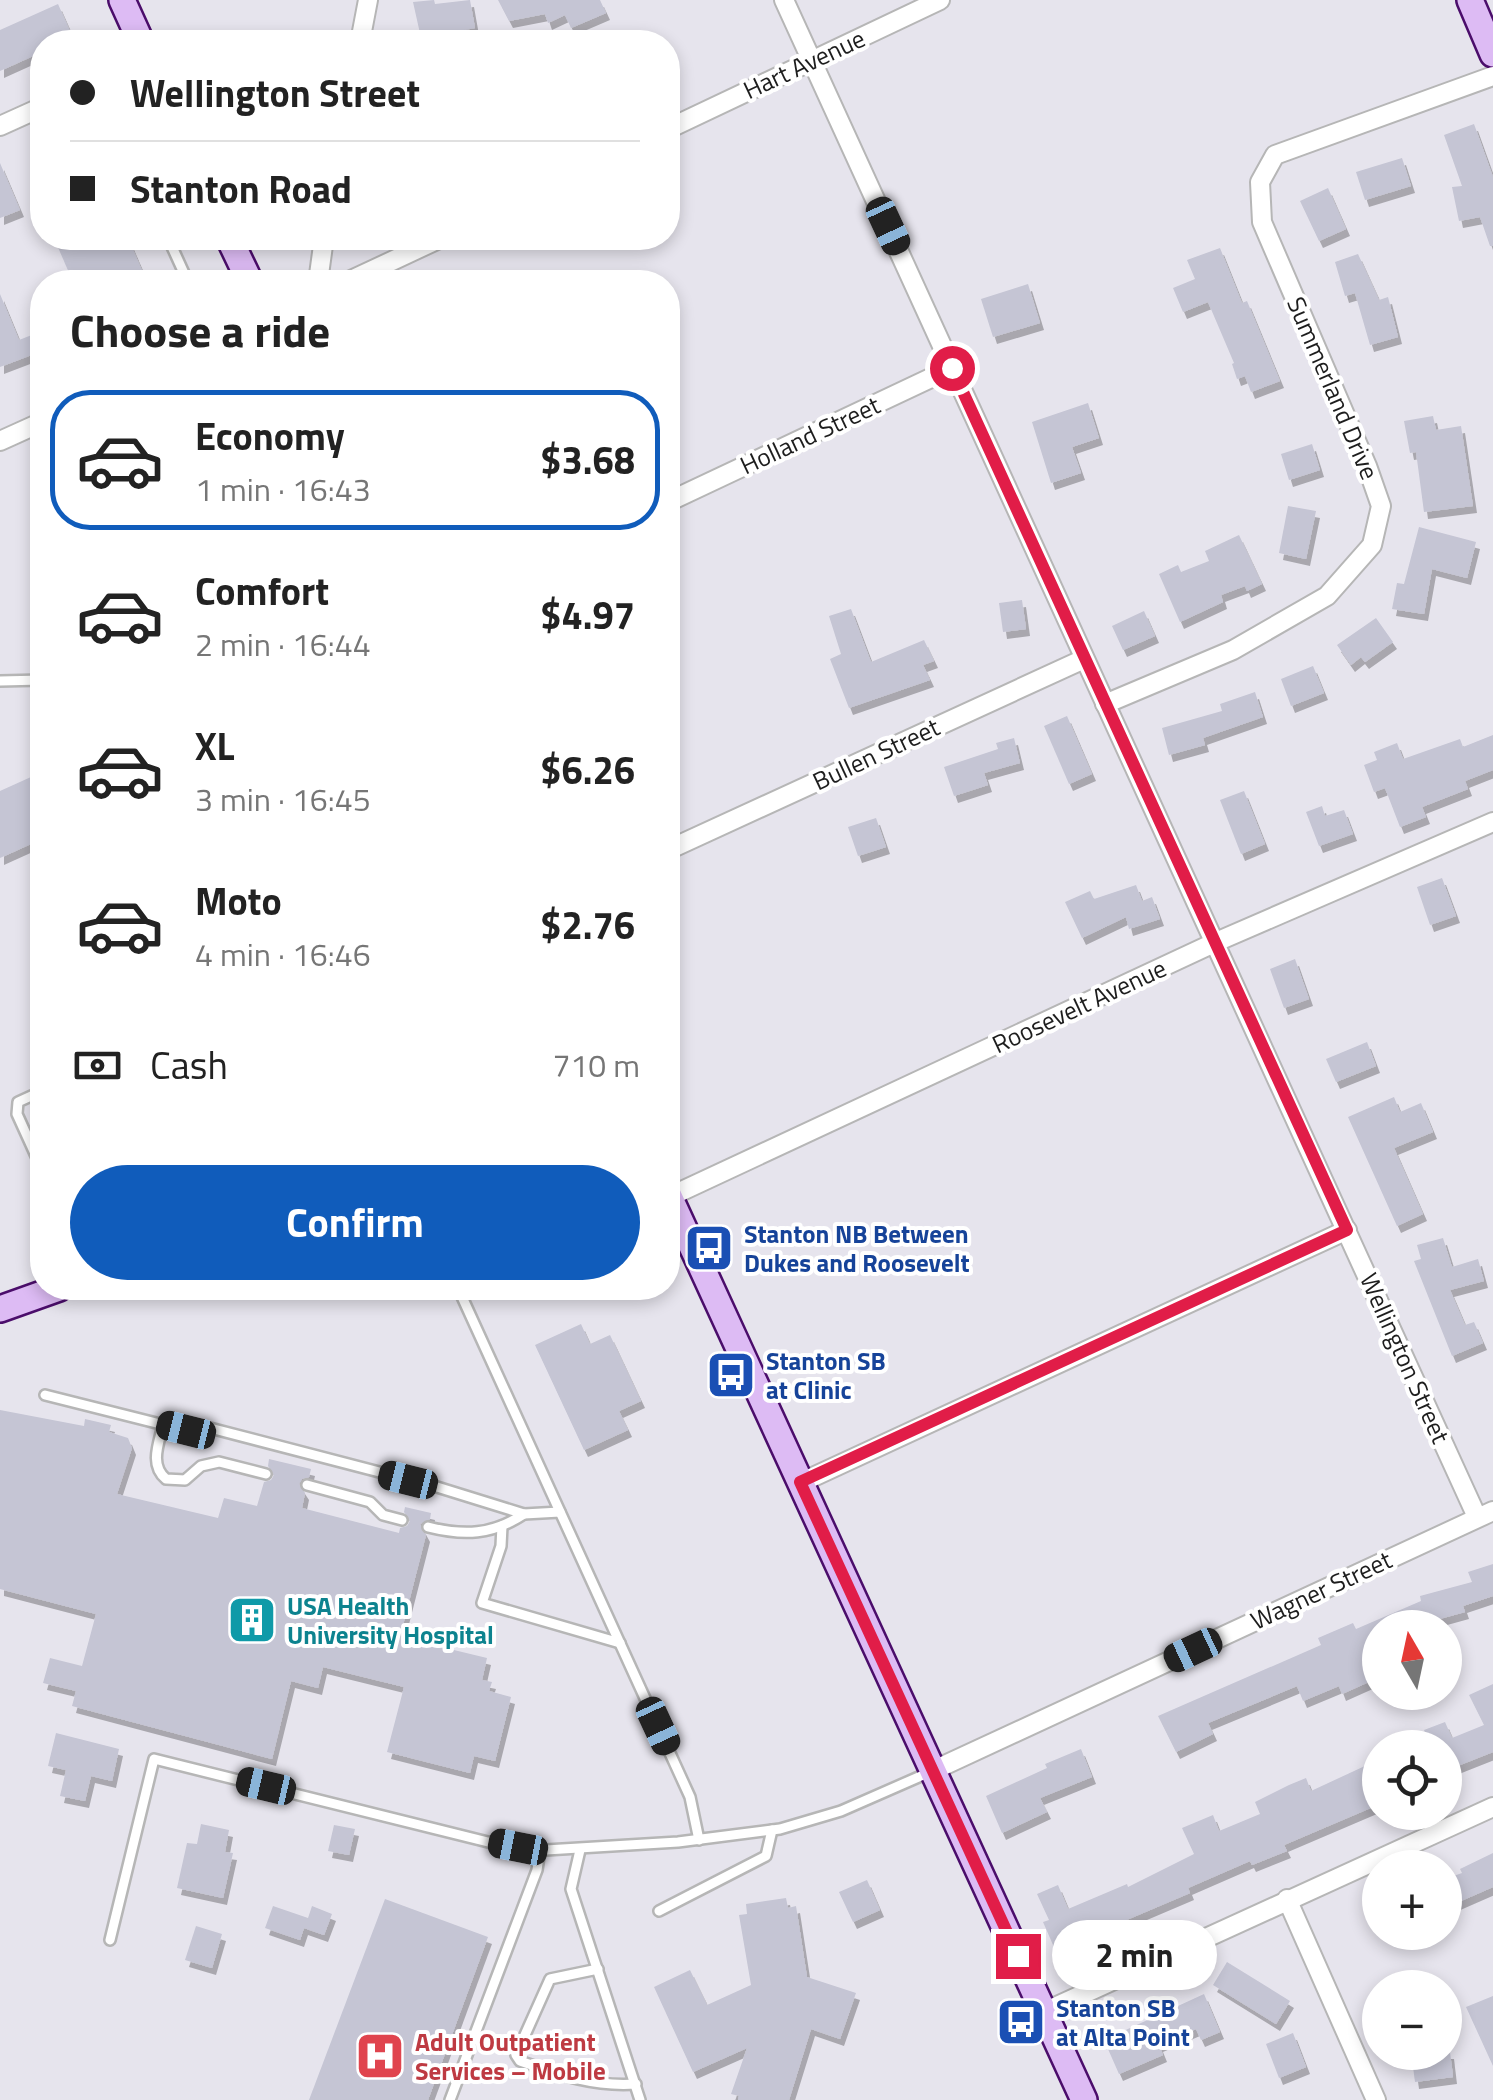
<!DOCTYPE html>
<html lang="en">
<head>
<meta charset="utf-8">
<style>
	body { margin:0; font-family:"Titillium Web",sans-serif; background:#f2f2f2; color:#222; height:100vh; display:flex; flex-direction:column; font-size:38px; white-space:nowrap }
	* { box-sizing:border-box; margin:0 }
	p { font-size:32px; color:#767676 }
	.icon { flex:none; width:55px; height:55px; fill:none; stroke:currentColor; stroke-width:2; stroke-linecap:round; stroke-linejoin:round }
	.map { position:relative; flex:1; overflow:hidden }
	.side { position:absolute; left:30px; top:270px; width:650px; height:1030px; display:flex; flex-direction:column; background:#fff; border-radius:40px; box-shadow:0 5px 15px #0003 }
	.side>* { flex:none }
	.hud { position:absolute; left:30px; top:30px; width:650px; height:220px; border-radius:40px; box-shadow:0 5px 15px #0003; display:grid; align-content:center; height:220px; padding:0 40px; background:#fff }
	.needle { width:65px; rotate:351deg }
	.fabs { position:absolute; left:1362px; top:1610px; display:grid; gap:20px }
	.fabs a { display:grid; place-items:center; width:100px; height:100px; border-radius:50%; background:#fff; box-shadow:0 5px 15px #0003; font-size:50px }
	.end { position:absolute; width:45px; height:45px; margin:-22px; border:12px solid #e11d48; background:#fff; box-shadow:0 0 0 5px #fff }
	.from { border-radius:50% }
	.bubble { position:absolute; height:70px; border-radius:35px; background:#fff; box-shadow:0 5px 15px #0003; font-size:32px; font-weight:700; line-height:70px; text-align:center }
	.car { position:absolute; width:30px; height:60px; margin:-30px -15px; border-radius:12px; box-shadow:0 0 8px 2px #0007; background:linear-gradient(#222 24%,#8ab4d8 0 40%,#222 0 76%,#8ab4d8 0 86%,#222 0) }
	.hud b { display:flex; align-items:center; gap:35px; height:95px; font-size:38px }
	.hud b+b { border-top:2px solid #e0e0e0 }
	.hud i { width:25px; height:25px; background:#222 }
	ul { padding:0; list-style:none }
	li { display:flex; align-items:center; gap:30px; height:140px; margin:0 20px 15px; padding:0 20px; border:5px solid transparent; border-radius:40px }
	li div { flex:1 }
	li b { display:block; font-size:38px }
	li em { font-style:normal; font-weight:700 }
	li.selected { border-color:#105cbb }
	li>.icon { width:90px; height:90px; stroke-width:1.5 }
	h2 { padding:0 40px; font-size:45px; line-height:120px }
	.pay { display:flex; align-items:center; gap:25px; height:110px; padding:0 40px; font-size:38px }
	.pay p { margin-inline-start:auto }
	.cta { display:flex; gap:20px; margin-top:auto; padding:20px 40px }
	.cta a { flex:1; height:115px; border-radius:60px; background:#105cbb; color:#fff; font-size:40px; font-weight:700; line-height:115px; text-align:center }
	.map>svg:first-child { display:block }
</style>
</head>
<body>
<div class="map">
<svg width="1493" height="2100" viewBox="0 0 1493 2100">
	<defs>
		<filter id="shadow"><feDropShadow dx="4" dy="7" stdDeviation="0" flood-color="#0004"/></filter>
	</defs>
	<rect width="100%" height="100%" fill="#e6e4ed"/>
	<g fill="#c5c5d4" filter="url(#shadow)">
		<polygon points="434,0 435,4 470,0 475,28 421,38 413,2"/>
		<polygon points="498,0 600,0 606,13 571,28 565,15 548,23 545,14 509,21"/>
		<polygon points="58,4 73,38 64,42 42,42 42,52 0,71 0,30"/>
		<polygon points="1474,124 1493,177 1493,246 1490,246 1480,217 1459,221 1452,187 1462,186 1444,135"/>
		<polygon points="1402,158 1411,186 1365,200 1356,172"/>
		<polygon points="0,163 20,210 0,218"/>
		<polygon points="1328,188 1346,229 1319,241 1300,201"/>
		<polygon points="74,238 128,238 147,282 73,282 57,245"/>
		<polygon points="1220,248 1242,303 1247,301 1280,381 1251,392 1245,376 1237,379 1232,364 1234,363 1208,302 1183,312 1173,288 1195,279 1187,260"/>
		<polygon points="1358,254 1379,300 1388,297 1398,337 1370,345 1355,293 1345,296 1335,262"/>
		<polygon points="1028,284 1040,323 993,337 981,299"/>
		<polygon points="0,294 19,340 42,331 42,351 0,367"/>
		<polygon points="1088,403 1099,438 1072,447 1081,473 1051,483 1032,422"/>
		<polygon points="1433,416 1436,430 1461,426 1473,506 1424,512 1416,452 1410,453 1404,421"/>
		<polygon points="1312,444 1320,470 1289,480 1281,454"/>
		<polygon points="1288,506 1316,511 1306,559 1279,553"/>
		<polygon points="1419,527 1476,542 1467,578 1432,569 1424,614 1392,609 1397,583 1404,584"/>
		<polygon points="1239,535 1262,584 1247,591 1245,586 1221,595 1223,602 1180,622 1159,574 1178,565 1181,572 1209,561 1205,551"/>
		<polygon points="1022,600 1026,629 1003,632 999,603"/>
		<polygon points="851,609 871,662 924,640 934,661 923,665 930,680 849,708 830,659 841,654 829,616"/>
		<polygon points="1144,611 1155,636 1123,650 1112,626"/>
		<polygon points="1376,618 1393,642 1365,662 1361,657 1351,665 1337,645"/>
		<polygon points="1313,666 1324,693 1291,706 1281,679"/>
		<polygon points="1255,692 1263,717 1203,738 1205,745 1169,755 1162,728 1222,711 1220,704"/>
		<polygon points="1067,716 1092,774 1069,784 1044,726"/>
		<polygon points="1493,735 1493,770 1465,781 1468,789 1422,807 1426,817 1400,827 1385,788 1374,792 1364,765 1377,760 1374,752 1397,743 1403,759 1460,739 1463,747"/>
		<polygon points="1014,738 1020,763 984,773 988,785 954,796 944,767 998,749 996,743"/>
		<polygon points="42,772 42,839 0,858 0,791"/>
		<polygon points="1244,791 1265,844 1241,854 1220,800"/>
		<polygon points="1322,806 1325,816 1344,810 1353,834 1319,846 1306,812"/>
		<polygon points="876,818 886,847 858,856 848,827"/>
		<polygon points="1442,878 1456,916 1430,925 1417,887"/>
		<polygon points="1136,885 1142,901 1152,897 1160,919 1129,929 1126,917 1082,938 1065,902 1090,891 1094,899"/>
		<polygon points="1295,959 1309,999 1284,1008 1270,969"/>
		<polygon points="1367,1042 1376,1066 1336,1082 1326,1059"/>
		<polygon points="1394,1097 1400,1112 1421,1103 1433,1132 1394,1148 1423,1214 1397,1226 1348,1117"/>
		<polygon points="1443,1238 1452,1267 1478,1259 1484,1281 1450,1290 1465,1325 1474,1322 1483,1343 1452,1356 1414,1261 1421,1259 1417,1245"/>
		<polygon points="581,1324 590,1344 610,1335 641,1401 619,1411 628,1430 584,1450 535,1345"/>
		<polygon points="0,1410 84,1426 85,1419 111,1425 109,1432 128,1438 132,1448 117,1494 218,1518 224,1498 257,1506 264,1482 271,1480 274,1475 268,1466 269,1459 311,1469 309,1477 302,1479 299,1484 305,1493 302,1508 399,1533 400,1528 407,1526 410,1521 404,1512 405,1507 431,1513 430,1519 420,1524 426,1535 400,1637 487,1658 482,1680 492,1682 489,1691 511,1697 495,1761 474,1756 470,1773 387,1752 404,1687 323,1667 318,1688 291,1681 272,1759 72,1706 76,1691 43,1683 50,1658 82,1666 96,1614 0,1589"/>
		<polygon points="1493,1564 1493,1596 1463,1606 1465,1612 1407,1628 1380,1628 1380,1677 1342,1694 1339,1686 1303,1701 1297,1686 1208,1723 1213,1734 1176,1752 1158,1716 1321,1645 1318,1638 1353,1623 1356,1629 1421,1601 1420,1596 1472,1582 1468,1572"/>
		<polygon points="1493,1684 1493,1752 1445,1771 1445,1748 1431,1748 1424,1730 1445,1722 1452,1738 1484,1725 1469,1695"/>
		<polygon points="56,1733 119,1749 112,1781 91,1776 85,1801 60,1796 66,1770 48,1766"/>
		<polygon points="1081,1749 1092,1777 1040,1798 1047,1812 1002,1833 986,1796 1047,1768 1045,1764"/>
		<polygon points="1367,1765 1380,1795 1380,1804 1284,1845 1287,1851 1252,1865 1250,1861 1188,1888 1190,1893 1089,1936 1091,1940 1057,1954 1043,1922 1049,1920 1037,1894 1058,1885 1068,1909 1127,1884 1128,1887 1194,1854 1182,1828 1213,1815 1219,1831 1260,1814 1255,1802 1289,1785 1306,1778 1311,1791"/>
		<polygon points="201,1824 229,1830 225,1852 233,1853 223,1898 177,1888 187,1843 197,1844"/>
		<polygon points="334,1825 355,1829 349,1855 328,1851"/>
		<polygon points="1493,1853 1493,1887 1445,1908 1445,1879 1462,1873 1460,1869"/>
		<polygon points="867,1880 880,1910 853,1922 839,1892"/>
		<polygon points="786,1898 788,1908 796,1906 807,1977 856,1993 840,2039 811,2029 789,2100 738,2100 739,2096 731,2094 747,2048 693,2072 654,1987 690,1970 707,2005 751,1985 739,1915 747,1914 746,1904"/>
		<polygon points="385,1899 488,1937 428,2100 309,2100"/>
		<polygon points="273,1906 308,1918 312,1906 332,1914 324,1935 304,1928 300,1940 265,1928"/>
		<polygon points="196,1926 222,1934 212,1968 185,1960"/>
		<polygon points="1227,1962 1290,2001 1276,2024 1213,1985"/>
		<polygon points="1204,1994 1220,2032 1201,2040 1196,2029 1159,2045 1163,2055 1119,2074 1104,2040"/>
		<polygon points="1493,1996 1493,2066 1466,2007"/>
		<polygon points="1293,2033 1306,2067 1279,2078 1266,2044"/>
		<polygon points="1411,2052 1450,2052 1453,2077 1415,2082"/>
	</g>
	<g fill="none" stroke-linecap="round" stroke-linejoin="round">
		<g stroke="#b6b6b6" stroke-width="14">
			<g id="lane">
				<polyline points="168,238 188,282"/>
				<polyline points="0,681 42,680"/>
				<polyline points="42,1091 18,1102 17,1114 42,1169"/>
				<polyline points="458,1288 690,1797 699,1840"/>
				<polyline points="45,1395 208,1436 210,1428 437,1487 524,1514 560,1512"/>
				<path d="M163,1425C159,1443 149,1465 166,1479L185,1480L201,1466L219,1462L266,1474"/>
				<polyline points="307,1485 370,1502 383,1515 402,1520"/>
				<polyline points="502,1526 501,1546 482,1603 620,1643"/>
				<path d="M428,1527C464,1536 492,1535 524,1514"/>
				<polyline points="580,1850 571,1889 640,2100"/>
				<polyline points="659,1911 766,1856 772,1830"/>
				<polyline points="110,1940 154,1759 488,1842 546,1850 678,1842 780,1829 841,1811 930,1772"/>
				<path d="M598,1969L550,1979L516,2055L520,2061C560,2075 594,2087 636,2084"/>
				<polyline points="450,2100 537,1870 540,1850"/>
			</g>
		</g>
		<g stroke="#b6b6b6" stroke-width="22">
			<g id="street">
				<polyline points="784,0 1477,1517"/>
				<polyline points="360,42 368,0"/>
				<polyline points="0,126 42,107"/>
				<polyline points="668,129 940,0"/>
				<polyline points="318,282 324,238"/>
				<polyline points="347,282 441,238"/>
				<polyline points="0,441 42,422"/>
				<polyline points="668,502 952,368"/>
				<polyline points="1105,704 1233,650 1327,596 1372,545 1381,506 1367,466 1262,222 1260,182 1275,155 1493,76"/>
				<polyline points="668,850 1084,659"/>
				<polyline points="669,1197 1216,942 1493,822"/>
				<polyline points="800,1483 1347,1230"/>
				<polyline points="932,1771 1493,1511"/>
				<polyline points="1287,1899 1376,2100"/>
				<polyline points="1044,2012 1493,1807"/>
			</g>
		</g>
		<g stroke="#4b0d6b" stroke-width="30">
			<g id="secondary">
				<polyline points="122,0 141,42"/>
				<polyline points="1470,0 1493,54"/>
				<polyline points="229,238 250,282"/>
				<polyline points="668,1194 1084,2100"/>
				<polyline points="0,1309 59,1288"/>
			</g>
		</g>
		<use href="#lane" stroke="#fff" stroke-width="9"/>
		<use href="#street" stroke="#fff" stroke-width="18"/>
		<use href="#secondary" stroke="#ddbbf4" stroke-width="25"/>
	</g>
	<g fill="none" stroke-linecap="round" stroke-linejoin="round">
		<polyline stroke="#e11d48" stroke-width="12" points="952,368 1347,1230 800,1482 1018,1956"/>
	</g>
	<defs>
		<g id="bus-square" transform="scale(2.5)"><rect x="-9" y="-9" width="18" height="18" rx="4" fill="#1a4fb4" stroke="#fff"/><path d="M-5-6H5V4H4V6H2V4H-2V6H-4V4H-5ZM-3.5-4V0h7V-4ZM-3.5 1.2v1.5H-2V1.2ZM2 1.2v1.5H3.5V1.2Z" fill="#fff"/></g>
		<g id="building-square" transform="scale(2.5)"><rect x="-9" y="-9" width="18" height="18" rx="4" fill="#0f9aa8" stroke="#fff"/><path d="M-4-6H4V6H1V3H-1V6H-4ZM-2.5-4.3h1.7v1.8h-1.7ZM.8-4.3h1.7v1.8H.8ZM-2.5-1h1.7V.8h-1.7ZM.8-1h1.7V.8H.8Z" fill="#fff"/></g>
		<g id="hospital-square" transform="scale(2.5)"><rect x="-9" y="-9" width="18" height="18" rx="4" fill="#e0444e" stroke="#fff"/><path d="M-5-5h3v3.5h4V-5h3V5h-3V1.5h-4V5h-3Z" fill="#fff"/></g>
	</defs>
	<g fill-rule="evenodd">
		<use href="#bus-square" x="709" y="1248"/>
		<use href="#bus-square" x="731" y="1375"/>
		<use href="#building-square" x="252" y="1620"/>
		<use href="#bus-square" x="1021" y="2022"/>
		<use href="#hospital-square" x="380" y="2056"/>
	</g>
	<g text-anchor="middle" stroke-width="8" stroke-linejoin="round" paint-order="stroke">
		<g font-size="25" fill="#1d1d1d" stroke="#fff">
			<text transform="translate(804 64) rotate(-25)" y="9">Hart Avenue</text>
			<text transform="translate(1333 388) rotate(67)" y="9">Summerland Drive</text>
			<text transform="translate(810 435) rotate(-25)" y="9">Holland Street</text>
			<text transform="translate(876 754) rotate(-25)" y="9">Bullen Street</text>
			<text transform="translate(1079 1006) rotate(-25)" y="9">Roosevelt Avenue</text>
			<text transform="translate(1405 1358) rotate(66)" y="9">Wellington Street</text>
			<text transform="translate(1321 1590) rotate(-25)" y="9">Wagner Street</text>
		</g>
		<g font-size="25" font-weight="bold" fill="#164399" stroke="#fff" text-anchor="start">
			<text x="744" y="1243">Stanton NB Between<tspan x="744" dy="29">Dukes and Roosevelt</tspan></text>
			<text x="766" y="1370">Stanton SB<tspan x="766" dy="29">at Clinic</tspan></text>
			<text x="1056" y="2017">Stanton SB<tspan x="1056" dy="29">at Alta Point</tspan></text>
		</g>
		<g font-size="25" font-weight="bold" fill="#0d838f" stroke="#fff" text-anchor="start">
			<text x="287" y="1615">USA Health<tspan x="287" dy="29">University Hospital</tspan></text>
		</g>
		<g font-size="25" font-weight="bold" fill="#be3a42" stroke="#fff" text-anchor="start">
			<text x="415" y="2051">Adult Outpatient<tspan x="415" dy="29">Services – Mobile</tspan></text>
		</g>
	</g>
</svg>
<div class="fabs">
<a><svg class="needle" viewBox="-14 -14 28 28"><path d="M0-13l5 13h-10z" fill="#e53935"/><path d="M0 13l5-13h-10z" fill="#767676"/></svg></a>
<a><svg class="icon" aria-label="locate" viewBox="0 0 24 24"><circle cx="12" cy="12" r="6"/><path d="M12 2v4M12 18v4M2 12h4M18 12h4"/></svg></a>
<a>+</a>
<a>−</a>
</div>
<i class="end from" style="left:952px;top:368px"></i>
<i class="end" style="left:1018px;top:1956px"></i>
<div class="bubble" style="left:1052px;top:1920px;width:165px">2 min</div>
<i class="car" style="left:888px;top:226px;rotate:155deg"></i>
<i class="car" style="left:186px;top:1430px;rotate:284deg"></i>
<i class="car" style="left:408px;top:1480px;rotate:284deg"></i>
<i class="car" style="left:1193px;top:1650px;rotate:245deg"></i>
<i class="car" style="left:658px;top:1726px;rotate:155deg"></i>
<i class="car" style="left:266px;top:1786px;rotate:283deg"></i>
<i class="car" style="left:518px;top:1847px;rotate:281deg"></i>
<div class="hud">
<b><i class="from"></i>Wellington Street</b>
<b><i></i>Stanton Road</b>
</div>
<section class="side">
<h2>Choose a ride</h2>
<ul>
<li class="selected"><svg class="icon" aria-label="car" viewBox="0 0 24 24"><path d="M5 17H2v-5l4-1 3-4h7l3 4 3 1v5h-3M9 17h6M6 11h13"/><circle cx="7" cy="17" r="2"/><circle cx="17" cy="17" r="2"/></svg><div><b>Economy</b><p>1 min · 16:43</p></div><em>$3.68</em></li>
<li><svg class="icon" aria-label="car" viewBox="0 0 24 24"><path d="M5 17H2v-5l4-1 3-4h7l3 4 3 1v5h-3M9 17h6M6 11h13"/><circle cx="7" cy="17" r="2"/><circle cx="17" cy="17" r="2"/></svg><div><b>Comfort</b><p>2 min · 16:44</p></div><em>$4.97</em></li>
<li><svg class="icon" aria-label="car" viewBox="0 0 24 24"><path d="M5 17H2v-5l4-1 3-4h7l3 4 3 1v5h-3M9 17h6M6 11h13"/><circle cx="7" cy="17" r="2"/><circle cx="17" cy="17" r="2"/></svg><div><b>XL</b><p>3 min · 16:45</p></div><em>$6.26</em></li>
<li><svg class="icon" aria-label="car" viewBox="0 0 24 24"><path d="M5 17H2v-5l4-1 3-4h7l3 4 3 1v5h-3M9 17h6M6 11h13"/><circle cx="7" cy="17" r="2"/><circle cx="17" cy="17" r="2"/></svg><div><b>Moto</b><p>4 min · 16:46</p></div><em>$2.76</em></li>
</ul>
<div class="pay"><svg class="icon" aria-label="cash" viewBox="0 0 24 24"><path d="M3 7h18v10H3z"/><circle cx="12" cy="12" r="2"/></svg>Cash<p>710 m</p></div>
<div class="cta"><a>Confirm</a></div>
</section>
</div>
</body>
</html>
